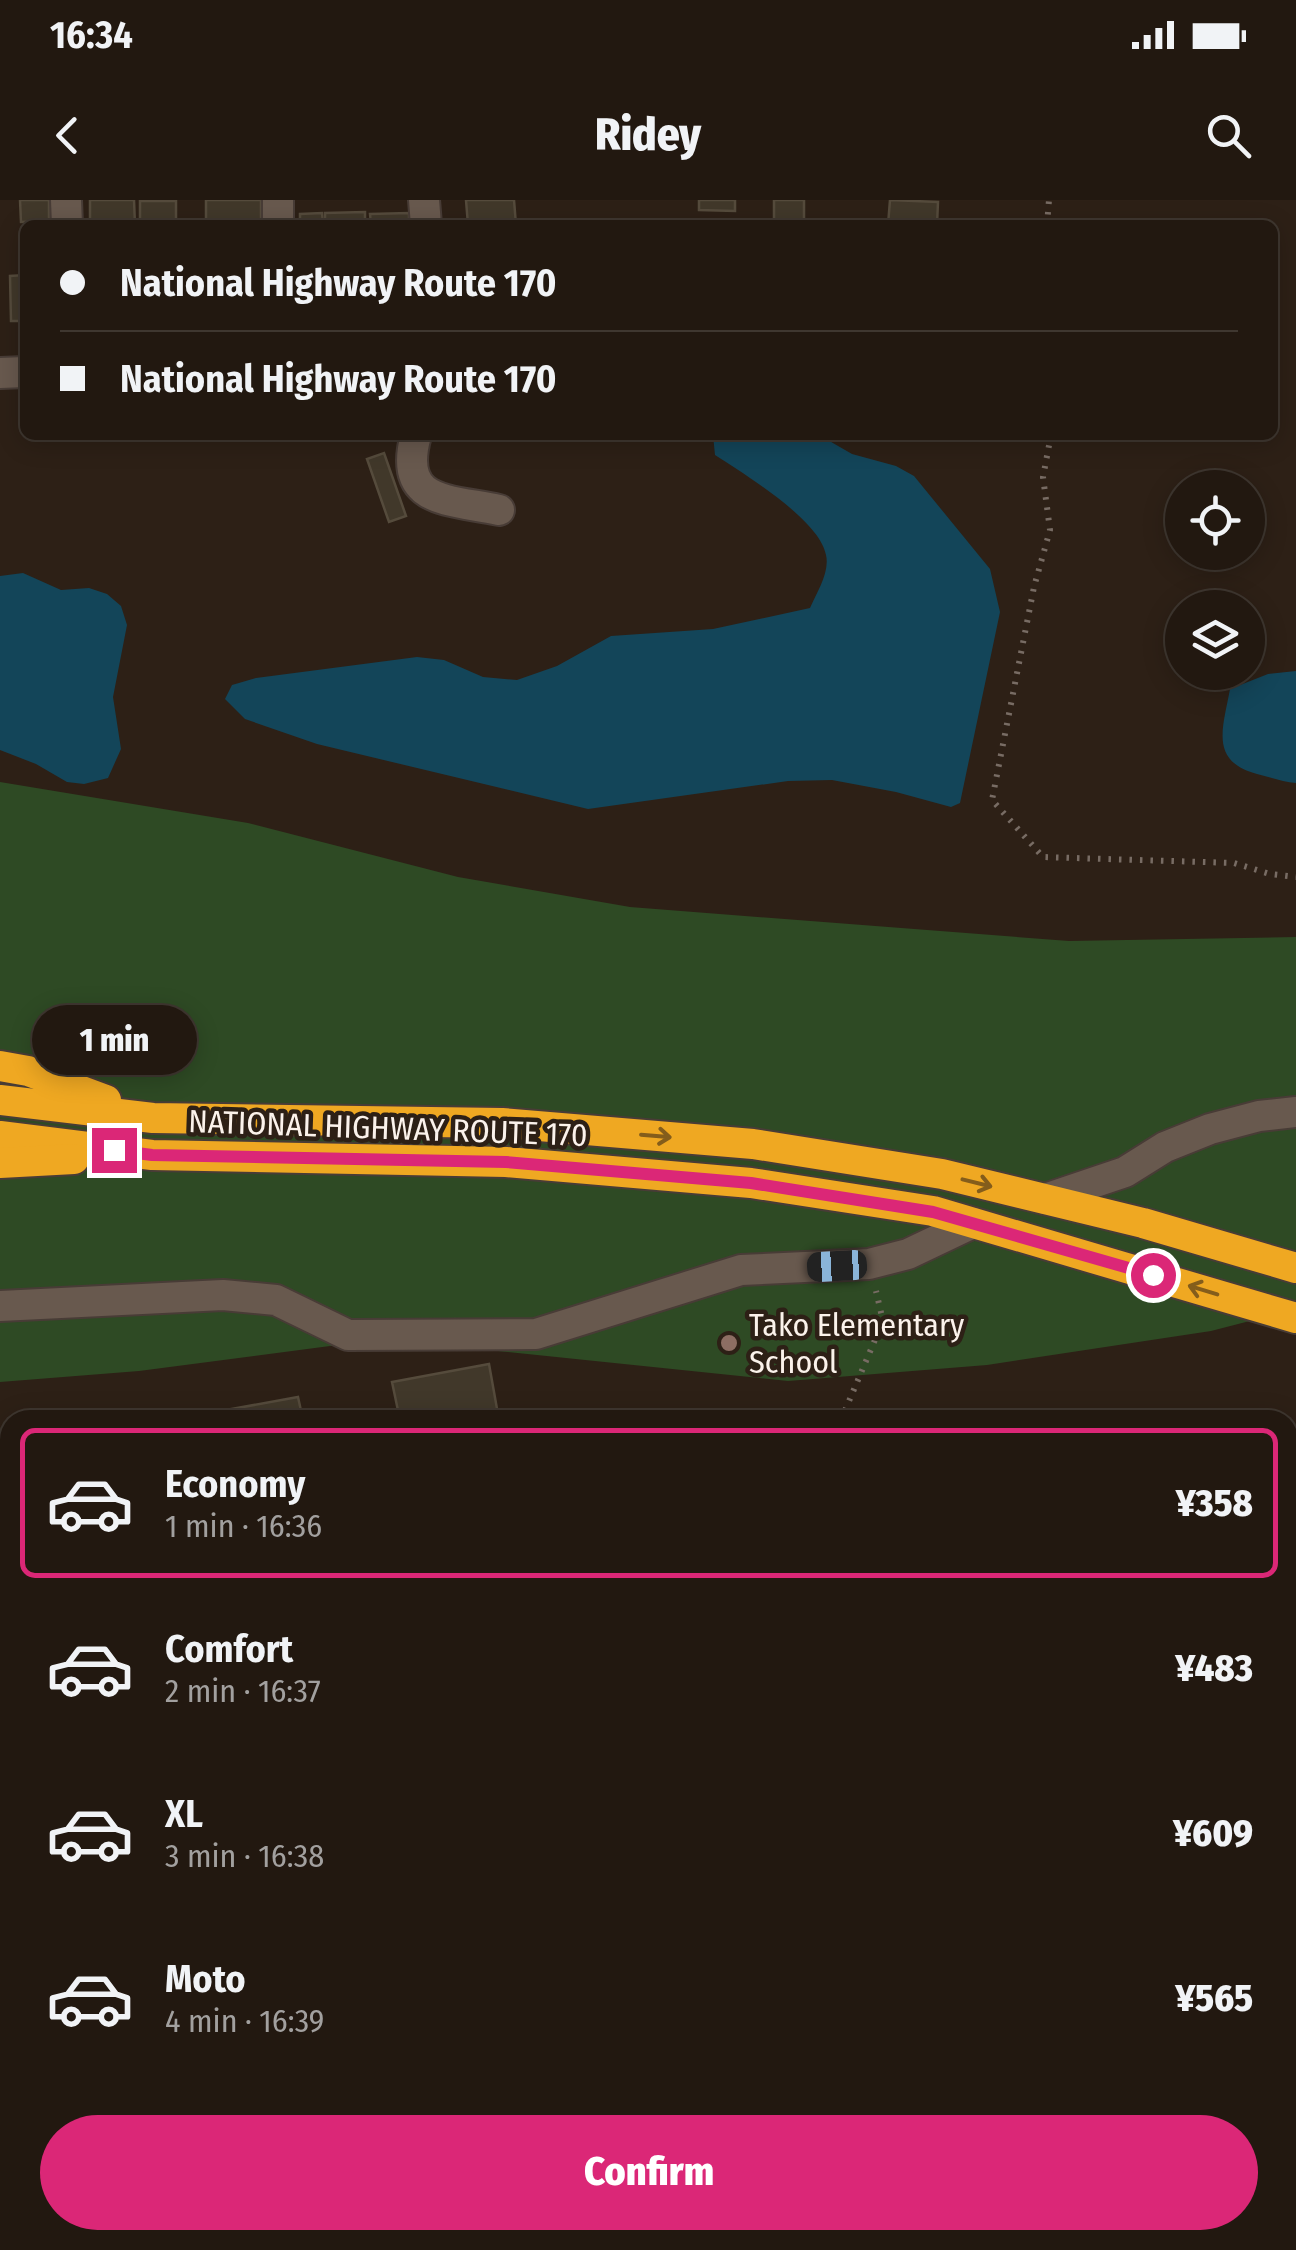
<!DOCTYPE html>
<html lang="en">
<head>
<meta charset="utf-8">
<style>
	body { margin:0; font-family:"Fira Sans Condensed",sans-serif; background:#2a2119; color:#f1f3f6; height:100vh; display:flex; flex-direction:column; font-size:38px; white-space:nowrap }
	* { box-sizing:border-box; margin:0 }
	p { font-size:32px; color:#a2a09f }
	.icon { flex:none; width:55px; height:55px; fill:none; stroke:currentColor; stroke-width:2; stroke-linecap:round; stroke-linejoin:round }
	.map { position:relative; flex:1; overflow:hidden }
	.side { position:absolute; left:0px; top:1210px; width:1298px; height:840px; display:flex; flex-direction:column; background:#221810; border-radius:30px 30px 0 0; box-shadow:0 5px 25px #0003,0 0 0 2px #3f3730 }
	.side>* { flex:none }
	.top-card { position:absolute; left:20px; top:20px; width:1258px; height:220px; border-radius:15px; box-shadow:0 5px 25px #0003,0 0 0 2px #3f3730; display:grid; align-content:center; height:220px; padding:0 40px; background:#221810 }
	.buttons { position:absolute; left:1165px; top:270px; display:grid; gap:20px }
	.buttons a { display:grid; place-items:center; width:100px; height:100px; border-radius:50%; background:#221810; box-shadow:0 5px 25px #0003,0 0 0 2px #3f3730; font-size:50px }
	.end { position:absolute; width:45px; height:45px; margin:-22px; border:12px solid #db2777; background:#fff; box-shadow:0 0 0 5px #fff }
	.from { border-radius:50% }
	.bubble { position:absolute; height:70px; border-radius:35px; background:#221810; box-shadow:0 5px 25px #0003,0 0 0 2px #3f3730; font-size:32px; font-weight:800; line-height:70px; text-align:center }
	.car { position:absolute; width:30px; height:60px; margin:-30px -15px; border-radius:12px; box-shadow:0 0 8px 2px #0007; background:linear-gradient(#222 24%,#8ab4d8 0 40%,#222 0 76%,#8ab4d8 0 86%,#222 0) }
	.top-card b { display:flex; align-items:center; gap:35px; height:95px; font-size:38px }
	.top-card b+b { border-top:2px solid #3f3730 }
	.top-card i { width:25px; height:25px; background:#f1f3f6 }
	ul { padding:18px 0 0; list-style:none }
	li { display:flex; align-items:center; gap:30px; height:150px; margin:0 20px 15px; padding:0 20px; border:5px solid transparent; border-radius:15px }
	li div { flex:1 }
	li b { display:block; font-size:38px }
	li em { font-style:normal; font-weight:800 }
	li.current { border-color:#db2777 }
	li>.icon { width:90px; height:90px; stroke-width:1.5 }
	.primary-button { display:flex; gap:20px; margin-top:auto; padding:20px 40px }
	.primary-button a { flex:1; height:115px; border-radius:60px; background:#db2777; color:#fff; font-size:40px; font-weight:800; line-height:115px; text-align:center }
	.status { display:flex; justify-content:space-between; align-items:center; height:70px; padding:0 50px; background:#221810; direction:ltr }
	.status svg { height:28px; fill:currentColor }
	header { display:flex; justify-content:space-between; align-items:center; height:130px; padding:0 40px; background:#221810; font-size:45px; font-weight:800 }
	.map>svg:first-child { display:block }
</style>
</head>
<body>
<div class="status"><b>16:34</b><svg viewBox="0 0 49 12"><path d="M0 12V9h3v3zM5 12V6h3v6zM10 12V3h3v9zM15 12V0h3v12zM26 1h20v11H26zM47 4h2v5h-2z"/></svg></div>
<header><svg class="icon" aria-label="back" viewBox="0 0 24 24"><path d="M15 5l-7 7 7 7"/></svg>Ridey<svg class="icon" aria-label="search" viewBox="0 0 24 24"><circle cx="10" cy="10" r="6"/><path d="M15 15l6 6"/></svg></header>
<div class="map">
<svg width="1296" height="2050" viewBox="0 0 1296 2050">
	<rect width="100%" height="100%" fill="#2d2016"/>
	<polygon fill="#2e4a24" points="0,582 248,623 458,677 630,707 1069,741 1296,737 1296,1109 1211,1131 987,1165 788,1181 488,1150 330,1146 139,1171 0,1182"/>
	<g fill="#134559">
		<path d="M713,235H819L852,254L896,266L914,276L990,369L1000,412L960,603L951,607L896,592L832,580L788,581L588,609L317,544L245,519L225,499L232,485L256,478L417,457L444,460L483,477L517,480L557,466L611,436L713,429L810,408C817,392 830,372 826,355C820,320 744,274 715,255Z"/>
		<polygon points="23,373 61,390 89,388 107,394 121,406 127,425 113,497 121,549 108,578 84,584 67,582 36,564 0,550 0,376"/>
		<path d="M1296,471V583C1283,582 1270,577 1257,574C1209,561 1223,528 1230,489L1268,474Z"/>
	</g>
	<g fill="#41382a" stroke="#554b3c" stroke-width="2.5">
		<polygon points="20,0 49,0 49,21 21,22"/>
		<polygon points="90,0 134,0 135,25 90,25"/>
		<rect x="206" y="0" width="55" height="25"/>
		<polygon points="466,0 514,0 516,25 468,25"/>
		<polygon points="699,0 735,0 735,11 699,10"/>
		<rect x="774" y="0" width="30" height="25"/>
		<polygon points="890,0 938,2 937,25 888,25"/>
		<rect x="140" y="1" width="36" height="24"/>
		<polygon points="365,12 365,25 325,25 325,13"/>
		<polygon points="322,13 323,25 300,25 300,14"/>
		<polygon points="409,13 409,25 371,25 370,14"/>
		<polygon points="25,75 25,121 11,121 10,76"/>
		<polygon points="384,253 406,316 389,322 367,259"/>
		<polygon points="489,1164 499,1220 400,1220 392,1182"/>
		<polygon points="298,1197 303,1220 171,1220"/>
		<polygon points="10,1250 10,1317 0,1319 0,1251"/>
		<rect x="90" y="2040" width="169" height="10"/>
	</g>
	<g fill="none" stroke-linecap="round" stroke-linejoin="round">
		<g stroke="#483c36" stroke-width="34">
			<g id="minor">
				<polyline points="66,0 67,25"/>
				<polyline points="278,0 278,25"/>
				<polyline points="424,0 426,25"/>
				<polyline points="0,173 25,172"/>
				<path d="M416,235C397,304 448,299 499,310"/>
				<polyline points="1045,999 1125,972 1165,947 1210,929 1259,916 1296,912"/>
				<polyline points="0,1106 223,1095 276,1100 348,1135 536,1134 741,1070 869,1064 908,1054 973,1023"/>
				<polyline points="1288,1615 1296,1607"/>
				<polyline points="266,2040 267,2050"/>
				<polyline points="1142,2040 1145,2050"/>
			</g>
		</g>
		<g stroke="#483c36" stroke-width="34">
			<g id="major">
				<polyline points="0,1396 10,1417"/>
				<polyline points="1288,2020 1296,2021"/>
			</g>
		</g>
		<g stroke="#483c36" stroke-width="34">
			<g id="highway">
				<polyline points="0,866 28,871 106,900"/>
				<polyline points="0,900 153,918 502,923 753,944 942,974 1143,1023 1296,1068"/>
				<polyline points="0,936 152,955 506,962 751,983 933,1011 1296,1118"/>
				<polyline points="0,963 74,959"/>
			</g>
		</g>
		<g stroke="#786c64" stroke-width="6" stroke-dasharray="2.5 8" stroke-linecap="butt">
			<polyline points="1047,25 1049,0"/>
			<polyline points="1051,235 1043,277 1050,330 1034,387 992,600 1043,657 1234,663 1270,674 1296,677"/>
			<polyline points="841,1220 883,1121 876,1091"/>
		</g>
		<use href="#minor" stroke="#68594e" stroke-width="30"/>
		<use href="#major" stroke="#b98834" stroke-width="30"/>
		<use href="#highway" stroke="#efa822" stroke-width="30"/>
	</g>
	<defs><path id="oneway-shaft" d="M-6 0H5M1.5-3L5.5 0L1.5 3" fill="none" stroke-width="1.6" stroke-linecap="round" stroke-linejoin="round" transform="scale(2.5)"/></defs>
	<g stroke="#845d1b">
		<use href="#oneway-shaft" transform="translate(656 936) rotate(5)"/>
		<use href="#oneway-shaft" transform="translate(977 983) rotate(14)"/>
		<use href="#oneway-shaft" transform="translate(1203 1090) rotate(-163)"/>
	</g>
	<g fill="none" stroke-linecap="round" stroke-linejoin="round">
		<polyline stroke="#db2777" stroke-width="12" points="114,950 152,955 506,962 751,983 933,1012 1153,1075"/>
	</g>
	<circle fill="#8d6e63" stroke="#2d2016" stroke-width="4" cx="729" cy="1143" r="10"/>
	<g text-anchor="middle" stroke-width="9" stroke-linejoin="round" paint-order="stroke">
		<g font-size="32" fill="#fbf2eb" stroke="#2d2016">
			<text transform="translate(388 928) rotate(2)" y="11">NATIONAL HIGHWAY ROUTE 170</text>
		</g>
		<g font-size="32" fill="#fbf2eb" stroke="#2d2016" text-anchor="start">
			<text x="749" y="1136">Tako Elementary<tspan x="749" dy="37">School</tspan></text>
		</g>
	</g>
</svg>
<div class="buttons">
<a><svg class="icon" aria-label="locate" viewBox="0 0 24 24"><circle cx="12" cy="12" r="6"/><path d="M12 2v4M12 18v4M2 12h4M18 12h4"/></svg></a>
<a><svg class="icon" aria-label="layers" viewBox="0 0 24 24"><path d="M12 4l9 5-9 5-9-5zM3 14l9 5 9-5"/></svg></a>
</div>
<i class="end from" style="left:1153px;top:1075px"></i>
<i class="end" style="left:114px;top:950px"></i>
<div class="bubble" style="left:32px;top:805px;width:165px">1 min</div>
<i class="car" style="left:837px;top:1066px;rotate:267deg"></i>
<div class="top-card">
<b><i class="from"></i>National Highway Route 170</b>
<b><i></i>National Highway Route 170</b>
</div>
<section class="side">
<ul>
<li class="current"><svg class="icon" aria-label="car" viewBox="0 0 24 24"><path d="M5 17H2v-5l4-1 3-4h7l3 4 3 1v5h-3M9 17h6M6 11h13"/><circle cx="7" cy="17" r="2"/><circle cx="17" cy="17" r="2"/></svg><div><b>Economy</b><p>1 min · 16:36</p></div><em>¥358</em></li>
<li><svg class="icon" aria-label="car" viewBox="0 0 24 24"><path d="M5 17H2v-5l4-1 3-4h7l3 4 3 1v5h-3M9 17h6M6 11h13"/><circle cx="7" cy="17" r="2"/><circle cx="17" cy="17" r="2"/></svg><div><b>Comfort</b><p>2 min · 16:37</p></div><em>¥483</em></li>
<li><svg class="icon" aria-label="car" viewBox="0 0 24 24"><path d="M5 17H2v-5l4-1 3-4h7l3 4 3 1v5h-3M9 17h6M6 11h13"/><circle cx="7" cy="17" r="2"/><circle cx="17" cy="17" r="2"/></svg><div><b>XL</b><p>3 min · 16:38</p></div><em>¥609</em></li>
<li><svg class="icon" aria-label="car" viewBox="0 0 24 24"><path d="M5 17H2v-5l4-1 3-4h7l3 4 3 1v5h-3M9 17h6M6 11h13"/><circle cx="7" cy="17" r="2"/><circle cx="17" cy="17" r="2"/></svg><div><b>Moto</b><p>4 min · 16:39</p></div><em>¥565</em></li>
</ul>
<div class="primary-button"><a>Confirm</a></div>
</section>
</div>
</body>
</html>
